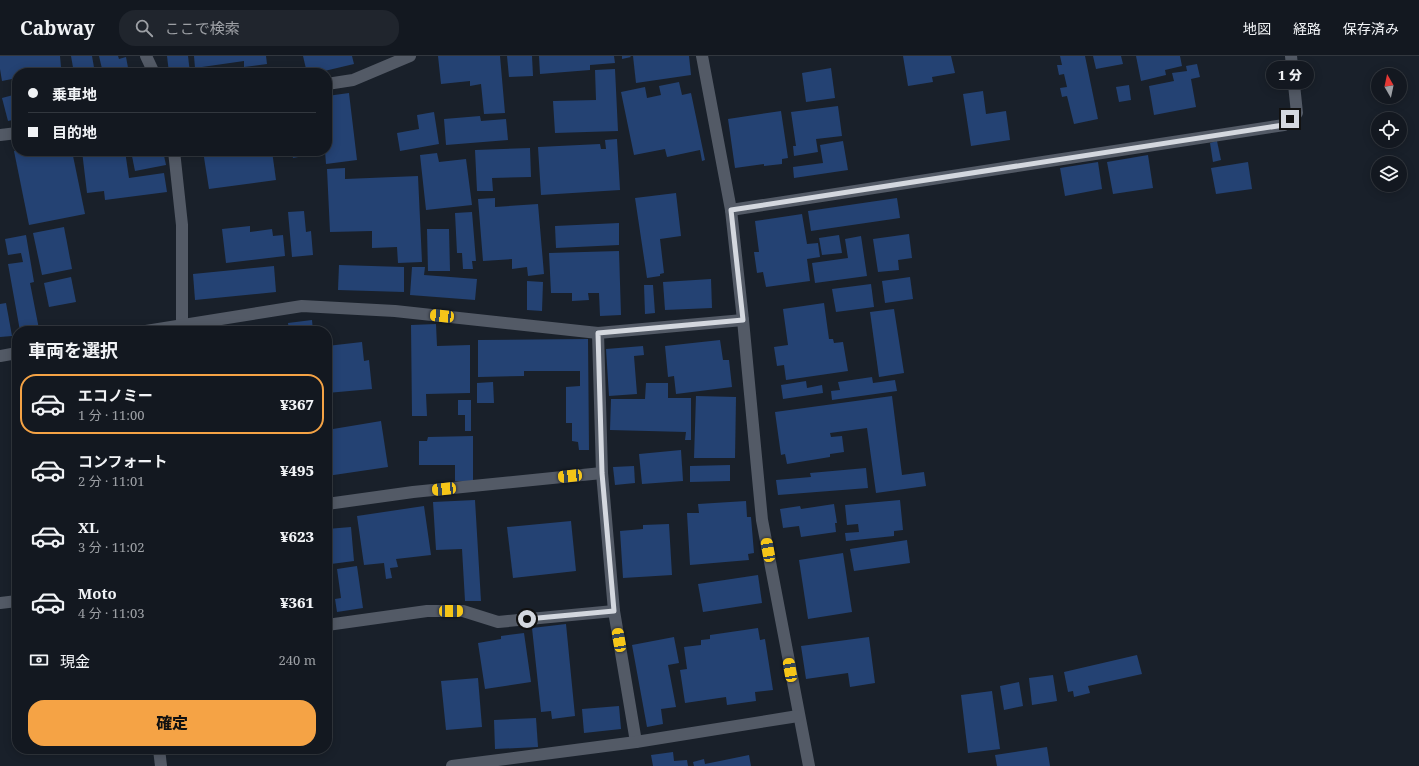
<!DOCTYPE html>
<html lang="ja">
<head>
<meta charset="utf-8">
<style>
	body { margin:0; font-family:"Noto Serif","Noto Sans JP",serif; background:#20252d; color:#f1f3f6; height:100vh; display:flex; flex-direction:column; font-size:15px; white-space:nowrap }
	* { box-sizing:border-box; margin:0 }
	p { font-size:13px; color:#9da0a5 }
	.icon { flex:none; width:22px; height:22px; fill:none; stroke:currentColor; stroke-width:2; stroke-linecap:round; stroke-linejoin:round }
	.map { position:relative; flex:1; overflow:hidden }
	.sheet { position:absolute; left:12px; top:270px; width:320px; height:428px; display:flex; flex-direction:column; background:#131820; border-radius:16px; box-shadow:0 2px 10px #0003,0 0 0 1px #32373e }
	.sheet>* { flex:none }
	.hud { position:absolute; left:12px; top:12px; width:320px; height:88px; border-radius:16px; box-shadow:0 2px 10px #0003,0 0 0 1px #32373e; display:grid; align-content:center; height:88px; padding:0 16px; background:#131820 }
	.needle { width:26px; rotate:351deg }
	.controls { position:absolute; left:1371px; top:12px; display:grid; gap:8px }
	.controls a { display:grid; place-items:center; width:36px; height:36px; border-radius:50%; background:#131820; box-shadow:0 2px 10px #0003,0 0 0 1px #32373e; font-size:20px }
	.end { position:absolute; width:18px; height:18px; margin:-9px; border:5px solid #d4d8df; background:#111; box-shadow:0 0 0 2px #111 }
	.from { border-radius:50% }
	.bubble { position:absolute; height:28px; border-radius:14px; background:#131820; box-shadow:0 2px 10px #0003,0 0 0 1px #32373e; font-size:13px; font-weight:800; line-height:28px; text-align:center }
	.car { position:absolute; width:12px; height:24px; margin:-12px -6px; border-radius:5px; box-shadow:0 0 3px 1px #0007; background:linear-gradient(#f5c518 24%,#345 0 40%,#f5c518 0 76%,#345 0 86%,#f5c518 0) }
	.hud b { display:flex; align-items:center; gap:14px; height:38px; font-size:15px }
	.hud b+b { border-top:1px solid #32373e }
	.hud i { width:10px; height:10px; background:#f1f3f6 }
	ul { padding:0; list-style:none }
	li { display:flex; align-items:center; gap:12px; height:60px; margin:0 8px 6px; padding:0 8px; border:2px solid transparent; border-radius:16px }
	li div { flex:1 }
	li b { display:block; font-size:15px }
	li em { font-style:normal; font-weight:800 }
	li.on { border-color:#f5a345 }
	li>.icon { width:36px; height:36px; stroke-width:1.5 }
	h2 { padding:0 16px; font-size:18px; line-height:48px }
	.pay { display:flex; align-items:center; gap:10px; height:44px; padding:0 16px; font-size:15px }
	.pay p { margin-inline-start:auto }
	.primary-button { display:flex; gap:8px; margin-top:auto; padding:8px 16px }
	.primary-button a { flex:1; height:46px; border-radius:16px; background:#f5a345; color:#111; font-size:16px; font-weight:800; line-height:46px; text-align:center }
	header { display:flex; align-items:center; gap:24px; box-sizing:border-box; height:56px; padding:0 20px; background:#131820; border-bottom:1px solid #32373e }
	header strong { font-size:19px }
	nav { display:flex; gap:22px; margin-inline-start:auto; font-size:14px }
	.search { width:280px; height:36px; background:#20252d; display:flex; align-items:center; gap:10px; box-sizing:border-box; padding:0 14px; border-radius:16px; color:#9da0a5; font-size:15px }
	.map>svg:first-child { display:block }
</style>
</head>
<body>
<header>
<strong>Cabway</strong>
<div class="search"><svg class="icon" aria-label="search" viewBox="0 0 24 24"><circle cx="10" cy="10" r="6"/><path d="M15 15l6 6"/></svg>ここで検索</div>
<nav><a>地図</a><a>経路</a><a>保存済み</a></nav>
</header>
<div class="map">
<svg width="1419" height="710" viewBox="0 0 1419 710">
	<rect width="100%" height="100%" fill="#19202a"/>
	<g fill="#244273">
		<polygon points="0,0 60,0 61,11 54,13 54,16 48,17 17,17 17,22 2,25 0,13"/>
		<polygon points="71,0 92,0 95,17 74,17"/>
		<polygon points="99,0 118,0 119,3 126,1 129,17 103,17"/>
		<polygon points="167,0 188,0 190,17 169,17"/>
		<polygon points="194,0 266,0 267,8 244,11 244,5 195,12"/>
		<polygon points="303,0 352,0 354,8 316,17 307,17"/>
		<polygon points="438,0 500,0 505,57 484,58 481,28 470,30 470,25 441,28"/>
		<polygon points="507,0 532,0 533,20 509,21"/>
		<polygon points="539,0 614,0 615,7 590,9 590,14 540,18"/>
		<polygon points="622,0 630,0 631,1 622,3"/>
		<polygon points="633,0 689,0 691,19 636,27"/>
		<polygon points="903,0 951,0 955,17 932,21 933,26 908,30"/>
		<polygon points="1060,0 1085,0 1098,63 1074,68 1067,40 1062,41 1060,32 1067,31 1064,18 1059,19 1057,9 1062,9"/>
		<polygon points="1093,0 1121,0 1123,8 1096,13"/>
		<polygon points="1136,0 1180,0 1182,10 1165,14 1166,19 1141,25"/>
		<polygon points="1197,8 1200,21 1191,23 1196,51 1154,59 1149,30 1174,25 1172,17 1187,15 1186,10"/>
		<polygon points="831,12 835,42 806,46 802,17"/>
		<polygon points="615,13 618,75 555,77 553,45 596,44 595,14"/>
		<polygon points="679,26 682,39 691,37 705,104 702,105 700,94 667,101 665,93 634,99 621,36 645,31 647,42 661,39 659,30"/>
		<polygon points="1129,29 1131,44 1119,46 1116,31"/>
		<polygon points="983,35 986,58 1006,55 1010,84 971,90 963,38"/>
		<polygon points="349,37 357,104 326,108 325,95 327,95 327,40"/>
		<polygon points="17,38 17,63 8,65 2,42"/>
		<polygon points="838,50 842,80 816,83 818,96 794,100 793,90 796,90 791,56"/>
		<polygon points="781,55 788,102 782,103 782,108 764,110 764,108 735,112 728,63"/>
		<polygon points="434,56 439,88 400,95 397,77 419,73 417,59"/>
		<polygon points="480,60 481,65 506,63 508,84 446,89 444,63"/>
		<polygon points="617,83 620,134 541,139 538,91 600,88 601,93 606,93 605,84"/>
		<polygon points="843,85 848,114 794,122 793,111 823,107 820,89"/>
		<polygon points="1217,85 1221,104 1213,106 1210,87"/>
		<polygon points="530,92 531,121 492,122 493,135 477,135 475,94"/>
		<polygon points="17,94 72,95 85,158 29,169 14,95"/>
		<polygon points="82,95 125,95 129,122 164,117 167,136 105,144 104,135 87,137"/>
		<polygon points="131,95 163,95 166,109 135,115"/>
		<polygon points="203,95 272,95 276,124 209,133"/>
		<polygon points="292,95 318,95 319,97 293,102"/>
		<polygon points="437,97 439,106 466,103 472,149 426,154 420,99"/>
		<polygon points="1148,99 1153,132 1113,138 1107,106"/>
		<polygon points="1098,106 1102,133 1065,140 1060,112"/>
		<polygon points="1248,106 1252,133 1216,138 1211,112"/>
		<polygon points="345,112 345,123 418,120 422,206 398,207 397,191 372,192 372,175 330,176 327,113"/>
		<polygon points="676,137 681,180 660,183 664,217 660,218 660,220 647,222 635,142"/>
		<polygon points="495,142 495,151 538,148 544,218 528,220 527,211 512,213 512,203 483,205 478,143"/>
		<polygon points="897,142 900,162 811,175 808,155"/>
		<polygon points="304,155 306,176 311,175 313,199 292,201 288,156"/>
		<polygon points="472,156 476,205 472,205 473,213 463,213 462,197 457,197 455,157"/>
		<polygon points="802,158 807,188 818,187 820,201 807,203 810,225 766,231 763,216 757,217 754,196 759,196 755,165"/>
		<polygon points="619,167 619,189 556,192 555,170"/>
		<polygon points="250,170 250,176 272,173 273,180 283,179 285,200 226,207 222,173"/>
		<polygon points="64,171 72,213 42,219 33,177"/>
		<polygon points="427,173 449,173 450,215 428,215"/>
		<polygon points="909,178 912,202 898,204 899,214 878,216 873,183"/>
		<polygon points="26,179 34,226 30,227 39,273 20,275 8,208 23,206 21,197 8,199 5,183"/>
		<polygon points="839,179 842,197 822,199 819,182"/>
		<polygon points="861,180 867,220 815,227 812,207 848,202 845,183"/>
		<polygon points="619,195 621,259 600,260 599,237 588,237 589,244 572,245 572,237 551,237 549,197"/>
		<polygon points="339,209 404,211 404,236 338,234"/>
		<polygon points="274,210 276,236 195,244 193,218"/>
		<polygon points="412,211 425,211 424,219 477,223 475,244 410,239"/>
		<polygon points="71,221 76,246 49,251 44,227"/>
		<polygon points="910,221 913,243 885,247 882,225"/>
		<polygon points="711,223 712,252 665,254 663,226"/>
		<polygon points="527,225 543,226 542,255 527,254"/>
		<polygon points="871,228 874,251 836,256 832,233"/>
		<polygon points="644,229 653,229 655,257 645,258"/>
		<polygon points="6,247 12,280 0,281 0,248"/>
		<polygon points="824,247 829,283 833,283 834,287 843,286 848,315 786,324 784,309 777,310 774,291 788,289 783,253"/>
		<polygon points="894,253 904,317 879,321 870,256"/>
		<polygon points="312,264 313,275 289,275 288,267"/>
		<polygon points="436,268 437,290 470,289 470,337 426,338 427,360 412,360 411,269"/>
		<polygon points="234,272 234,275 218,275 218,274"/>
		<polygon points="588,283 589,394 579,394 578,386 572,385 572,367 566,367 566,331 580,330 580,315 524,315 524,320 478,321 478,284"/>
		<polygon points="720,284 723,304 729,304 732,331 676,338 674,320 668,321 665,290"/>
		<polygon points="362,286 364,305 369,304 372,333 327,337 327,290"/>
		<polygon points="643,290 644,299 634,300 637,338 609,340 606,293"/>
		<polygon points="872,321 873,327 895,324 897,335 832,344 831,335 840,334 838,326"/>
		<polygon points="806,325 807,332 822,329 823,337 783,343 781,329"/>
		<polygon points="493,326 494,347 477,347 477,327"/>
		<polygon points="646,327 668,327 668,342 691,342 691,384 685,384 686,376 610,374 611,343 645,343"/>
		<polygon points="696,340 736,341 735,402 694,402"/>
		<polygon points="892,340 902,419 924,416 926,430 876,437 867,372 830,377 831,381 842,380 844,396 830,398 830,401 787,408 785,398 781,399 775,356"/>
		<polygon points="458,344 471,344 471,375 465,375 465,359 458,359"/>
		<polygon points="381,365 388,411 327,420 327,374"/>
		<polygon points="473,380 473,425 455,425 455,409 419,409 419,385 427,385 428,381"/>
		<polygon points="681,394 683,425 642,428 639,398"/>
		<polygon points="730,409 730,425 690,426 690,410"/>
		<polygon points="634,410 635,427 615,429 613,411"/>
		<polygon points="866,412 868,432 778,439 776,424 811,421 810,417"/>
		<polygon points="475,444 481,545 465,545 462,493 436,494 433,446"/>
		<polygon points="900,444 903,474 894,475 894,480 846,485 845,477 859,476 858,468 847,469 845,449"/>
		<polygon points="746,445 747,461 751,461 754,497 748,498 749,504 690,509 687,457 699,457 698,448"/>
		<polygon points="834,448 837,467 835,467 836,476 801,481 799,470 783,472 780,453 800,450 801,453"/>
		<polygon points="424,450 431,499 396,503 398,511 390,512 392,522 386,523 384,507 364,509 357,460"/>
		<polygon points="571,465 576,515 513,522 507,471"/>
		<polygon points="669,468 672,519 623,522 620,475 643,473 643,469"/>
		<polygon points="351,471 354,505 331,508 333,525 327,526 327,473"/>
		<polygon points="907,484 910,507 854,515 850,493"/>
		<polygon points="843,497 852,556 808,563 799,504"/>
		<polygon points="357,510 363,552 337,556 335,543 341,542 337,513"/>
		<polygon points="758,519 762,547 703,556 698,528"/>
		<polygon points="327,546 329,546 330,556 327,557"/>
		<polygon points="566,568 575,660 552,663 551,655 541,656 532,572"/>
		<polygon points="758,572 760,584 765,583 773,634 755,636 756,645 727,649 726,641 685,647 680,614 687,613 684,591 701,589 701,584 710,583 710,579"/>
		<polygon points="524,577 531,626 485,633 478,587 501,583 501,580"/>
		<polygon points="674,581 679,607 668,609 676,651 661,653 663,668 647,671 632,589"/>
		<polygon points="869,581 875,627 850,631 848,617 806,623 801,590"/>
		<polygon points="1137,599 1142,618 1088,630 1090,637 1074,641 1073,635 1068,636 1064,616"/>
		<polygon points="1053,619 1057,645 1032,649 1029,622"/>
		<polygon points="478,622 482,671 446,674 441,625"/>
		<polygon points="1019,626 1023,650 1004,654 1000,630"/>
		<polygon points="992,635 1000,693 968,697 961,639"/>
		<polygon points="619,650 621,673 584,677 582,653"/>
		<polygon points="536,662 538,691 495,693 494,664"/>
		<polygon points="1047,691 1050,710 997,710 995,699"/>
		<polygon points="238,693 250,693 250,694 238,696"/>
		<polygon points="673,696 674,705 687,704 688,710 653,710 651,699"/>
		<polygon points="749,699 751,710 694,710 693,706 704,703 705,708"/>
	</g>
	<g fill="none" stroke-linecap="round" stroke-linejoin="round">
		<g stroke="#535a66" stroke-width="12">
			<polyline points="146,0 154,17"/>
			<polyline points="702,0 731,154 743,264 762,464 809,710"/>
			<polyline points="327,28 353,24 410,0"/>
			<polyline points="0,79 17,77"/>
			<polyline points="174,95 182,169 182,269 183,275"/>
			<polyline points="731,154 1284,69 1297,57 1291,0"/>
			<polyline points="146,275 302,250 395,255 598,277 743,264"/>
			<polyline points="598,277 602,417 614,555 636,686"/>
			<polyline points="0,300 17,297"/>
			<polyline points="327,448 413,436 602,417"/>
			<polyline points="0,547 17,545"/>
			<polyline points="327,569 427,555 463,555 498,566 614,555"/>
			<polyline points="159,693 161,710"/>
			<polyline points="452,710 636,686 798,660"/>
		</g>
	</g>
	<g fill="none" stroke-linecap="round" stroke-linejoin="round">
		<polyline stroke="#d4d8df" stroke-width="5" points="527,563 614,555 602,417 598,277 743,264 731,154 1284,69 1290,63"/>
	</g>
</svg>
<div class="controls">
<a><svg class="needle" viewBox="-14 -14 28 28"><path d="M0-13l5 13h-10z" fill="#e53935"/><path d="M0 13l5-13h-10z" fill="#9da0a5"/></svg></a>
<a><svg class="icon" aria-label="locate" viewBox="0 0 24 24"><circle cx="12" cy="12" r="6"/><path d="M12 2v4M12 18v4M2 12h4M18 12h4"/></svg></a>
<a><svg class="icon" aria-label="layers" viewBox="0 0 24 24"><path d="M12 4l9 5-9 5-9-5zM3 14l9 5 9-5"/></svg></a>
</div>
<i class="end from" style="left:527px;top:563px"></i>
<i class="end" style="left:1290px;top:63px"></i>
<div class="bubble" style="left:1266px;top:5px;width:48px">1 分</div>
<i class="car" style="left:442px;top:260px;rotate:276deg"></i>
<i class="car" style="left:570px;top:420px;rotate:264deg"></i>
<i class="car" style="left:444px;top:433px;rotate:264deg"></i>
<i class="car" style="left:768px;top:494px;rotate:350deg"></i>
<i class="car" style="left:451px;top:555px;rotate:89deg"></i>
<i class="car" style="left:619px;top:584px;rotate:350deg"></i>
<i class="car" style="left:790px;top:614px;rotate:350deg"></i>
<div class="hud">
<b><i class="from"></i>乗車地</b>
<b><i></i>目的地</b>
</div>
<section class="sheet">
<h2>車両を選択</h2>
<ul>
<li class="on"><svg class="icon" aria-label="car" viewBox="0 0 24 24"><path d="M5 17H2v-5l4-1 3-4h7l3 4 3 1v5h-3M9 17h6M6 11h13"/><circle cx="7" cy="17" r="2"/><circle cx="17" cy="17" r="2"/></svg><div><b>エコノミー</b><p>1 分 · 11:00</p></div><em>¥367</em></li>
<li><svg class="icon" aria-label="car" viewBox="0 0 24 24"><path d="M5 17H2v-5l4-1 3-4h7l3 4 3 1v5h-3M9 17h6M6 11h13"/><circle cx="7" cy="17" r="2"/><circle cx="17" cy="17" r="2"/></svg><div><b>コンフォート</b><p>2 分 · 11:01</p></div><em>¥495</em></li>
<li><svg class="icon" aria-label="car" viewBox="0 0 24 24"><path d="M5 17H2v-5l4-1 3-4h7l3 4 3 1v5h-3M9 17h6M6 11h13"/><circle cx="7" cy="17" r="2"/><circle cx="17" cy="17" r="2"/></svg><div><b>XL</b><p>3 分 · 11:02</p></div><em>¥623</em></li>
<li><svg class="icon" aria-label="car" viewBox="0 0 24 24"><path d="M5 17H2v-5l4-1 3-4h7l3 4 3 1v5h-3M9 17h6M6 11h13"/><circle cx="7" cy="17" r="2"/><circle cx="17" cy="17" r="2"/></svg><div><b>Moto</b><p>4 分 · 11:03</p></div><em>¥361</em></li>
</ul>
<div class="pay"><svg class="icon" aria-label="cash" viewBox="0 0 24 24"><path d="M3 7h18v10H3z"/><circle cx="12" cy="12" r="2"/></svg>現金<p>240 m</p></div>
<div class="primary-button"><a>確定</a></div>
</section>
</div>
</body>
</html>
